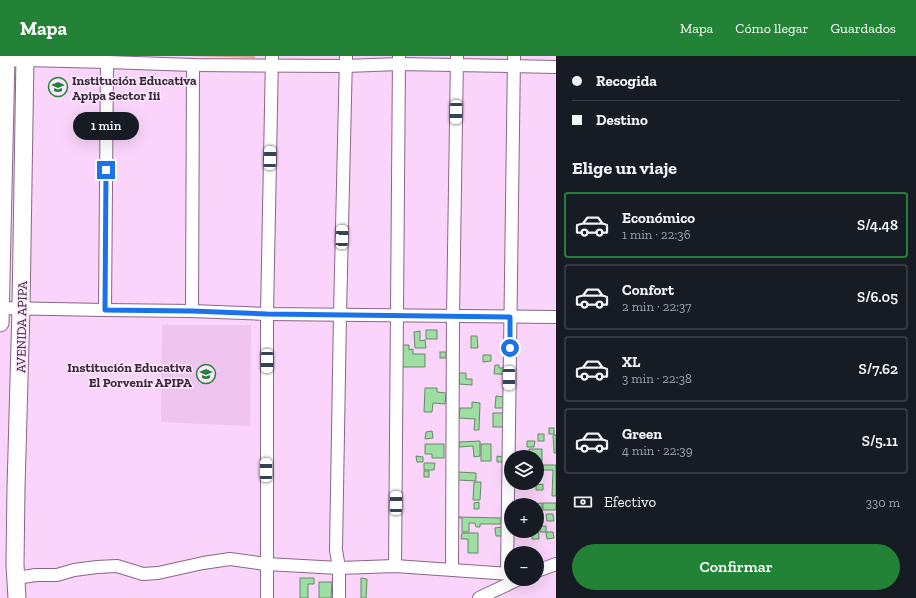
<!DOCTYPE html>
<html lang="es">
<head>
<meta charset="utf-8">
<style>
	body { margin:0; font-family:"Zilla Slab",serif; background:#242831; color:#f1f3f6; height:100vh; display:flex; flex-direction:column; font-size:15px; white-space:nowrap }
	* { box-sizing:border-box; margin:0 }
	p { font-size:13px; color:#9ea1a6 }
	.icon { flex:none; width:22px; height:22px; fill:none; stroke:currentColor; stroke-width:2; stroke-linecap:round; stroke-linejoin:round }
	.map { position:relative; flex:1; overflow:hidden }
	.panel { display:flex; flex-direction:column; background:#171b24; width:360px }
	.panel>* { flex:none }
	.guide { display:grid; align-content:center; height:88px; padding:0 16px; background:#171b24 }
	.controls { position:absolute; left:504px; top:394px; display:grid; gap:8px }
	.controls a { display:grid; place-items:center; width:40px; height:40px; border-radius:50%; background:#171b24; box-shadow:0 4px 16px #0002; font-size:20px }
	.end { position:absolute; width:18px; height:18px; margin:-9px; border:5px solid #1a73e8; background:#fff; box-shadow:0 0 0 2px #fff }
	.from { border-radius:50% }
	.bubble { position:absolute; height:28px; border-radius:14px; background:#171b24; box-shadow:0 4px 16px #0002; font-size:13px; font-weight:600; line-height:28px; text-align:center }
	.car { position:absolute; width:12px; height:24px; margin:-12px -6px; border-radius:5px; box-shadow:0 0 3px 1px #0007; background:linear-gradient(#fff 24%,#345 0 40%,#fff 0 76%,#345 0 86%,#fff 0) }
	.guide b { display:flex; align-items:center; gap:14px; height:38px; font-size:15px }
	.guide b+b { border-top:1px solid #363941 }
	.guide i { width:10px; height:10px; background:#f1f3f6 }
	ul { padding:0; list-style:none }
	li { display:flex; align-items:center; gap:12px; height:66px; margin:0 8px 6px; padding:0 8px; border:2px solid #363941; border-radius:4px }
	li div { flex:1 }
	li b { display:block; font-size:15px }
	li em { font-style:normal; font-weight:600 }
	li.current { border-color:#228336 }
	li>.icon { width:36px; height:36px; stroke-width:1.5 }
	h2 { padding:0 16px; font-size:18px; line-height:48px }
	.pay { display:flex; align-items:center; gap:10px; height:44px; padding:0 16px; font-size:15px }
	.pay p { margin-inline-start:auto }
	.primary-button { display:flex; gap:8px; margin-top:auto; padding:8px 16px }
	.primary-button a { flex:1; height:46px; border-radius:24px; background:#228336; color:#fff; font-size:16px; font-weight:600; line-height:46px; text-align:center }
	header { display:flex; align-items:center; gap:24px; box-sizing:border-box; height:56px; padding:0 20px; background:#228336; color:#fff }
	header strong { font-size:19px }
	nav { display:flex; gap:22px; margin-inline-start:auto; font-size:14px }
	main { display:flex; flex:1; min-height:0 }
	.map>svg:first-child { display:block }
</style>
</head>
<body>
<header>
<strong>Mapa</strong>
<nav><a>Mapa</a><a>Cómo llegar</a><a>Guardados</a></nav>
</header>
<main>
<div class="map">
<svg width="556" height="542" viewBox="0 0 556 542">
	<rect width="100%" height="100%" fill="#fad4fa"/>
	<polygon fill="#efc4ee" points="162,269 251,269 250,370 161,366"/>
	<polygon fill="#e59f97" points="189,0 255,0 255,2"/>
	<g fill="#9edea3" stroke="#648967">
		<rect x="426" y="274" width="11" height="9"/>
		<polygon points="420,275 420,285 425,284 426,292 415,292 414,276"/>
		<polygon points="471,280 477,280 478,292 471,292"/>
		<polygon points="402,289 409,289 409,294 413,293 413,298 425,298 425,311 402,311"/>
		<rect x="440" y="296" width="6" height="6"/>
		<polygon points="483,299 491,299 491,305 483,306"/>
		<polygon points="495,309 499,309 499,312 505,312 505,318 494,318"/>
		<polygon points="459,317 466,317 466,323 472,323 472,329 459,328"/>
		<polygon points="425,332 437,332 437,336 446,337 445,348 433,347 432,356 424,356"/>
		<polygon points="496,340 504,341 504,352 495,352"/>
		<polygon points="472,346 480,347 479,374 474,374 475,363 459,362 460,352 472,352"/>
		<rect x="493" y="357" width="11" height="14"/>
		<rect x="549" y="372" width="5" height="6"/>
		<polygon points="432,375 433,382 425,383 426,376"/>
		<rect x="538" y="378" width="6" height="7"/>
		<polygon points="553,379 556,379 556,397 554,397"/>
		<polygon points="480,385 480,400 474,401 473,390 459,391 459,386"/>
		<polygon points="527,385 535,385 534,391 527,391"/>
		<polygon points="425,388 444,388 444,402 432,402 432,398 425,398"/>
		<rect x="481" y="388" width="10" height="17"/>
		<polygon points="529,393 542,393 542,405 537,405 537,401 536,401 536,398 529,398"/>
		<polygon points="416,400 423,401 423,406 417,406"/>
		<polygon points="497,400 503,401 502,406 497,406"/>
		<polygon points="424,407 435,407 434,414 424,414"/>
		<polygon points="537,409 556,409 556,440 552,440 553,414 537,414"/>
		<rect x="424" y="415" width="5" height="6"/>
		<polygon points="458,416 476,417 476,425 458,424"/>
		<polygon points="474,426 481,426 480,444 473,444"/>
		<polygon points="543,428 543,434 536,434 536,429"/>
		<polygon points="479,446 479,453 474,453 474,447"/>
		<polygon points="542,447 542,455 540,455 540,462 538,462 539,467 537,467 537,449 530,449 530,448"/>
		<rect x="543" y="447" width="13" height="7"/>
		<polygon points="546,458 553,458 554,465 547,465"/>
		<polygon points="459,461 501,462 501,468 480,468 480,471 476,471 475,467 469,467 469,476 462,476 462,462 459,462"/>
		<polygon points="537,469 538,469 539,483 532,483 532,475 537,475"/>
		<rect x="540" y="470" width="6" height="6"/>
		<polygon points="502,471 503,480 496,480 495,472"/>
		<polygon points="546,476 553,476 554,482 547,483"/>
		<polygon points="462,477 478,477 478,497 468,497 468,483 461,483"/>
		<polygon points="300,522 314,522 314,528 308,528 308,542 300,542"/>
		<polygon points="361,522 367,523 366,542 361,542"/>
		<polygon points="319,526 332,526 331,542 319,542"/>
	</g>
	<g fill="none" stroke-linecap="round" stroke-linejoin="round">
		<g stroke="#896788" stroke-width="14">
			<g id="street">
				<polyline points="0,5 25,4 107,6 193,9 346,10 399,8 556,11"/>
				<polyline points="0,252 105,254 192,255 267,258 556,261"/>
				<polyline points="105,254 107,6"/>
				<polyline points="192,255 193,9"/>
				<polyline points="395,510 399,1"/>
				<polyline points="452,513 453,261 457,0"/>
				<polyline points="537,515 556,508"/>
				<polyline points="507,518 514,0"/>
				<polyline points="16,522 36,519 57,519 74,514 97,511 117,510 143,518 158,517 203,507 230,503 266,508 339,512 395,510 511,518"/>
				<polyline points="267,542 267,258 272,0"/>
				<polyline points="339,542 339,512 336,494 340,258 346,0"/>
				<polyline points="479,542 519,523"/>
			</g>
		</g>
		<g stroke="#896788" stroke-width="19">
			<g id="secondary">
				<polyline points="0,267 6,0"/>
				<polyline points="17,542 15,509 16,432 21,252 25,0"/>
			</g>
		</g>
		<use href="#street" stroke="#fff" stroke-width="12"/>
		<use href="#secondary" stroke="#fff" stroke-width="17"/>
	</g>
	<g fill="none" stroke-linecap="round" stroke-linejoin="round">
		<polyline stroke="#1a73e8" stroke-width="5" points="106,114 105,254 192,255 267,258 510,261 510,292"/>
	</g>
	<defs>
		<g id="school-ring" transform="scale(1)"><circle r="9.5" fill="#fee7fe" stroke="#228336" stroke-width="1.5"/><path d="M0-5L7-2L0 1L-7-2ZM-4 1L0 2.5L4 1V4Q0 6-4 4Z" fill="#228336"/></g>
	</defs>
	<g fill-rule="evenodd">
		<use href="#school-ring" x="58" y="31"/>
		<use href="#school-ring" x="206" y="318"/>
	</g>
	<g text-anchor="middle" stroke-width="3" stroke-linejoin="round" paint-order="stroke">
		<g font-size="13" font-weight="bold" fill="#372837" stroke="#fee7fe" text-anchor="start">
			<text x="72" y="29">Institución Educativa<tspan x="72" dy="15">Apipa Sector Iii</tspan></text>
			<text x="192" y="316" text-anchor="end">Institución Educativa<tspan x="192" dy="15">El Porvenir APIPA</tspan></text>
		</g>
		<g font-size="13" fill="#372837" stroke="#fee7fe">
			<text transform="translate(21 271) rotate(-89)" y="5">AVENIDA APIPA</text>
		</g>
	</g>
</svg>
<div class="controls">
<a><svg class="icon" aria-label="layers" viewBox="0 0 24 24"><path d="M12 4l9 5-9 5-9-5zM3 14l9 5 9-5"/></svg></a>
<a>+</a>
<a>−</a>
</div>
<i class="end from" style="left:510px;top:292px"></i>
<i class="end" style="left:106px;top:114px"></i>
<div class="bubble" style="left:73px;top:56px;width:66px">1 min</div>
<i class="car" style="left:456px;top:56px;rotate:181deg"></i>
<i class="car" style="left:270px;top:102px;rotate:1deg"></i>
<i class="car" style="left:342px;top:181px;rotate:2deg"></i>
<i class="car" style="left:267px;top:305px;rotate:180deg"></i>
<i class="car" style="left:509px;top:322px;rotate:180deg"></i>
<i class="car" style="left:266px;top:414px;rotate:0deg"></i>
<i class="car" style="left:396px;top:447px;rotate:0deg"></i>
</div>
<section class="panel">
<div class="guide">
<b><i class="from"></i>Recogida</b>
<b><i></i>Destino</b>
</div>
<h2>Elige un viaje</h2>
<ul>
<li class="current"><svg class="icon" aria-label="car" viewBox="0 0 24 24"><path d="M5 17H2v-5l4-1 3-4h7l3 4 3 1v5h-3M9 17h6M6 11h13"/><circle cx="7" cy="17" r="2"/><circle cx="17" cy="17" r="2"/></svg><div><b>Económico</b><p>1 min · 22:36</p></div><em>S/4.48</em></li>
<li><svg class="icon" aria-label="car" viewBox="0 0 24 24"><path d="M5 17H2v-5l4-1 3-4h7l3 4 3 1v5h-3M9 17h6M6 11h13"/><circle cx="7" cy="17" r="2"/><circle cx="17" cy="17" r="2"/></svg><div><b>Confort</b><p>2 min · 22:37</p></div><em>S/6.05</em></li>
<li><svg class="icon" aria-label="car" viewBox="0 0 24 24"><path d="M5 17H2v-5l4-1 3-4h7l3 4 3 1v5h-3M9 17h6M6 11h13"/><circle cx="7" cy="17" r="2"/><circle cx="17" cy="17" r="2"/></svg><div><b>XL</b><p>3 min · 22:38</p></div><em>S/7.62</em></li>
<li><svg class="icon" aria-label="car" viewBox="0 0 24 24"><path d="M5 17H2v-5l4-1 3-4h7l3 4 3 1v5h-3M9 17h6M6 11h13"/><circle cx="7" cy="17" r="2"/><circle cx="17" cy="17" r="2"/></svg><div><b>Green</b><p>4 min · 22:39</p></div><em>S/5.11</em></li>
</ul>
<div class="pay"><svg class="icon" aria-label="cash" viewBox="0 0 24 24"><path d="M3 7h18v10H3z"/><circle cx="12" cy="12" r="2"/></svg>Efectivo<p>330 m</p></div>
<div class="primary-button"><a>Confirmar</a></div>
</section>
</main>
</body>
</html>
